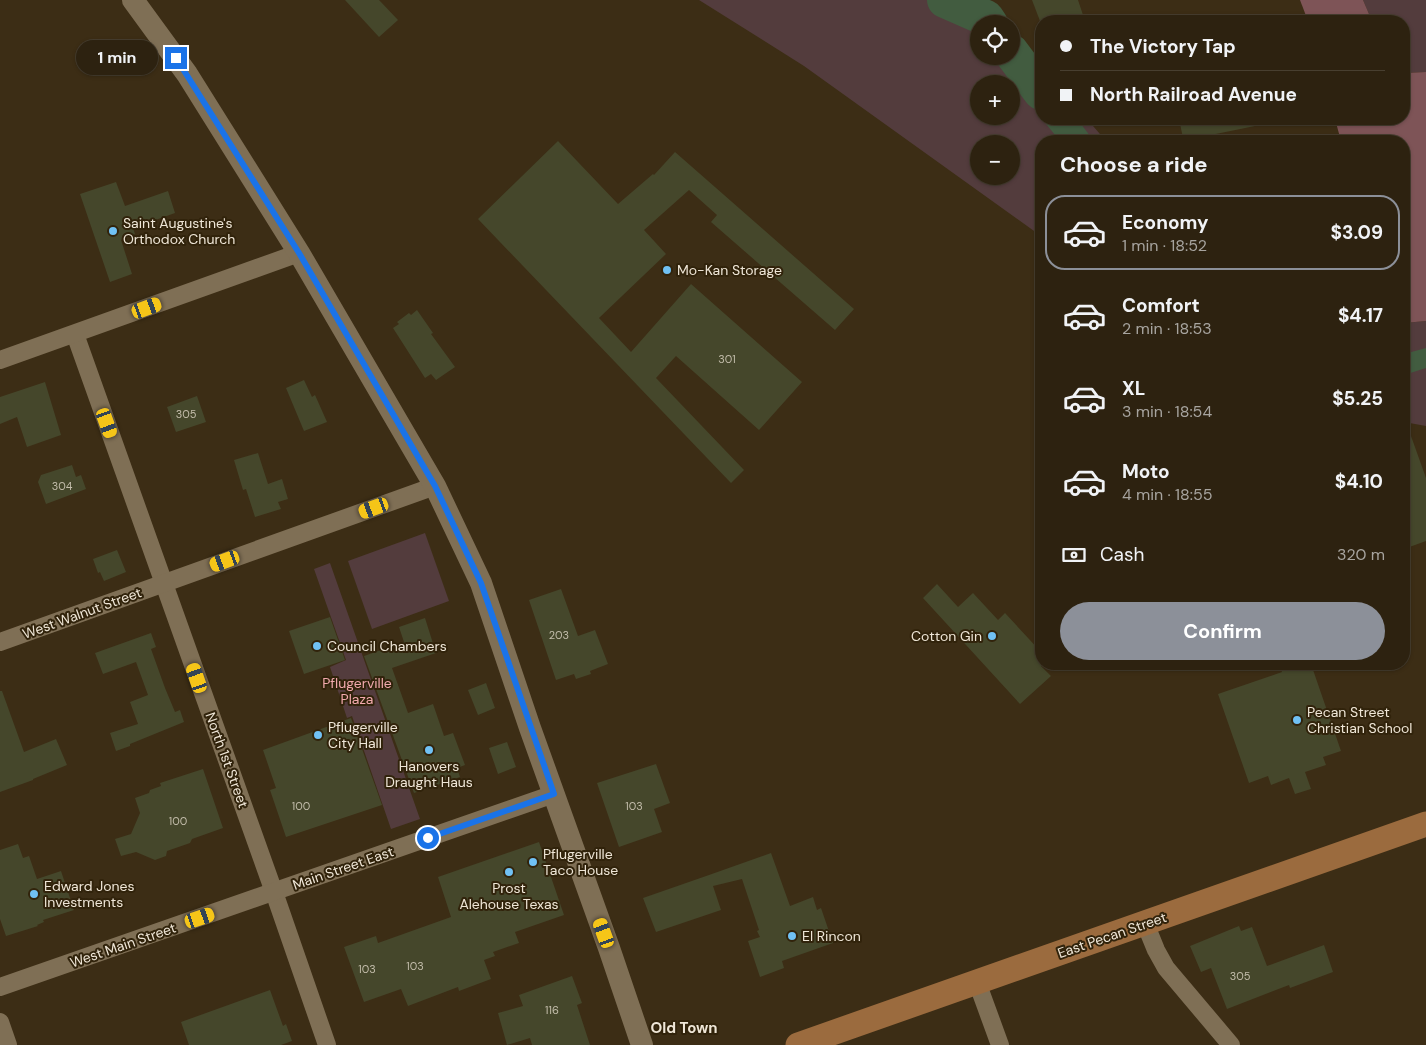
<!DOCTYPE html>
<html lang="en">
<head>
<meta charset="utf-8">
<style>
	body { margin:0; font-family:"DM Sans",sans-serif; background:#392f1e; color:#f1f3f6; height:100vh; display:flex; flex-direction:column; font-size:19px; white-space:nowrap }
	* { box-sizing:border-box; margin:0 }
	p { font-size:16px; color:#a7a49f }
	.icon { flex:none; width:28px; height:28px; fill:none; stroke:currentColor; stroke-width:2; stroke-linecap:round; stroke-linejoin:round }
	.map { position:relative; flex:1; overflow:hidden }
	.drawer { position:absolute; left:1035px; top:135px; width:375px; height:535px; display:flex; flex-direction:column; background:#2d2210; border-radius:20px; box-shadow:0 1px 4px #0004,0 0 0 1px #483f30 }
	.drawer>* { flex:none }
	.banner { position:absolute; left:1035px; top:15px; width:375px; height:110px; border-radius:20px; box-shadow:0 1px 4px #0004,0 0 0 1px #483f30; display:grid; align-content:center; height:110px; padding:0 25px; background:#2d2210 }
	.buttons { position:absolute; left:970px; top:15px; display:grid; gap:10px }
	.buttons a { display:grid; place-items:center; width:50px; height:50px; border-radius:50%; background:#2d2210; box-shadow:0 1px 4px #0004,0 0 0 1px #483f30; font-size:25px }
	.end { position:absolute; width:22px; height:22px; margin:-11px; border:6px solid #1a73e8; background:#fff; box-shadow:0 0 0 2px #fff }
	.from { border-radius:50% }
	.bubble { position:absolute; height:35px; border-radius:18px; background:#2d2210; box-shadow:0 1px 4px #0004,0 0 0 1px #483f30; font-size:16px; font-weight:700; line-height:35px; text-align:center }
	.car { position:absolute; width:15px; height:30px; margin:-15px -8px; border-radius:6px; box-shadow:0 0 4px 1px #0007; background:linear-gradient(#f5c518 24%,#345 0 40%,#f5c518 0 76%,#345 0 86%,#f5c518 0) }
	.banner b { display:flex; align-items:center; gap:18px; height:48px; font-size:19px }
	.banner b+b { border-top:1px solid #483f30 }
	.banner i { width:12px; height:12px; background:#f1f3f6 }
	ul { padding:0; list-style:none }
	li { display:flex; align-items:center; gap:15px; height:75px; margin:0 10px 8px; padding:0 15px; border:2px solid transparent; border-radius:20px }
	li div { flex:1 }
	li b { display:block; font-size:19px }
	li em { font-style:normal; font-weight:700 }
	li.active { border-color:#8c9099 }
	li>.icon { width:45px; height:45px; stroke-width:1.5 }
	h2 { padding:0 25px; font-size:22px; line-height:60px }
	.pay { display:flex; align-items:center; gap:12px; height:55px; padding:0 25px; font-size:19px }
	.pay p { margin-inline-start:auto }
	.action { display:flex; gap:10px; margin-top:auto; padding:10px 25px }
	.action a { flex:1; height:58px; border-radius:30px; background:#8c9099; color:#fff; font-size:20px; font-weight:700; line-height:58px; text-align:center }
	.map>svg:first-child { display:block }
</style>
</head>
<body>
<div class="map">
<svg width="1426" height="1045" viewBox="0 0 1426 1045">
	<rect width="100%" height="100%" fill="#3c2d15"/>
	<g fill="#533c3d" fill-rule="evenodd">
		<path d="M699,0H981L1003,24H979V56H1011V33L1041,65V119H1087L1106,141H1041V236L804,66ZM979,84H1011V116H979ZM979,144H1011V176H979Z"/>
		<polygon points="1363,0 1426,0 1426,72 1404,73 1404,21 1372,21"/>
		<polygon points="1426,321 1426,426 1404,422 1404,323"/>
		<polygon points="425,533 449,601 372,629 348,561"/>
		<polygon points="330,563 420,819 391,829 352,716 347,718 330,667 346,660 314,569"/>
	</g>
	<g fill="#7e5457">
		<polygon points="1300,0 1363,0 1372,21 1308,21"/>
		<polygon points="1426,72 1426,321 1404,323 1404,141 1341,141 1335,119 1404,119 1404,73"/>
	</g>
	<g fill="#425c40">
		<polygon points="1042,119 1077,119 1094,141 1060,141"/>
		<polygon points="1426,348 1426,368 1404,375 1404,354"/>
	</g>
	<g fill="none" stroke-linecap="round" stroke-linejoin="round">
		<g stroke="#425c40" stroke-width="36">
			<polyline points="945,0 986,18 990,24"/>
			<polyline points="1011,52 1041,92"/>
		</g>
	</g>
	<g fill="#45472b">
		<polygon points="345,0 379,0 398,20 379,37"/>
		<polygon points="1032,0 1078,0 1084,18 1075,21 1040,21"/>
		<polygon points="1179,119 1254,119 1255,126 1201,137 1201,135 1183,138"/>
		<polygon points="558,141 618,204 653,174 654,175 675,152 854,309 835,330 711,222 717,215 689,190 644,230 666,254 599,318 631,352 691,284 802,382 759,430 676,356 656,378 744,470 731,483 478,219"/>
		<polygon points="116,182 125,206 168,191 175,213 133,228 135,234 121,240 132,274 110,282 80,194"/>
		<polygon points="417,310 433,333 431,334 455,367 436,380 431,374 425,378 393,328 399,324 397,322 409,313 411,315"/>
		<polygon points="304,380 312,397 315,395 327,422 304,431 286,388"/>
		<polygon points="45,382 61,435 27,447 17,417 0,424 0,397"/>
		<polygon points="197,396 206,422 176,432 167,407"/>
		<polygon points="1404,422 1406,422 1426,478 1426,541 1404,549"/>
		<polygon points="258,453 268,484 282,479 288,499 278,502 281,509 255,517 246,489 243,490 234,460"/>
		<polygon points="72,465 76,477 81,475 86,489 46,504 38,482 41,475"/>
		<polygon points="117,550 126,572 104,581 100,572 98,573 93,559"/>
		<polygon points="937,584 958,607 973,593 998,620 1005,613 1041,652 1041,666 1051,676 1020,704 923,598"/>
		<polygon points="561,589 578,636 595,630 608,664 590,671 591,674 576,679 574,674 556,680 529,600"/>
		<polygon points="330,617 345,660 304,674 289,631"/>
		<polygon points="425,618 436,653 392,668 408,713 433,704 444,736 453,733 465,765 457,768 460,777 414,793 364,656 404,642 399,627"/>
		<polygon points="151,633 156,647 151,649 165,688 175,712 180,710 184,722 130,744 130,746 116,751 110,733 138,724 130,702 148,695 136,662 103,674 95,653"/>
		<polygon points="1279,664 1311,664 1341,751 1323,757 1326,765 1305,772 1311,789 1295,794 1289,778 1271,785 1268,776 1249,783 1218,694 1282,672"/>
		<polygon points="486,683 495,708 478,715 468,690"/>
		<polygon points="0,691 2,691 24,752 56,739 67,765 33,779 33,780 0,792"/>
		<polygon points="351,718 382,805 286,837 270,790 276,788 263,750"/>
		<polygon points="507,742 516,767 498,774 489,748"/>
		<polygon points="656,764 670,803 654,809 662,832 619,847 597,783"/>
		<polygon points="203,769 223,828 192,839 190,843 167,851 166,856 155,860 136,852 121,856 115,839 131,834 140,813 135,798 149,793 150,790 161,786 160,783"/>
		<polygon points="539,842 564,915 515,932 519,943 493,952 495,956 484,960 491,979 459,991 458,987 408,1006 401,989 364,1002 344,947 376,936 378,943 451,917 438,877"/>
		<polygon points="18,844 23,858 29,856 37,879 61,871 74,910 43,920 44,922 37,925 38,926 6,936 0,919 0,850"/>
		<polygon points="771,853 790,906 813,897 817,910 821,908 833,943 782,961 784,968 760,977 748,941 760,937 757,931 759,930 742,879 713,886 721,910 656,932 643,898 709,875 711,882 709,875"/>
		<polygon points="1239,926 1241,931 1252,927 1267,966 1324,945 1333,972 1290,988 1289,985 1227,1009 1211,968 1201,972 1190,946"/>
		<polygon points="572,976 582,1003 577,1005 590,1045 532,1045 530,1038 507,1045 498,1013 523,1006 519,995"/>
		<polygon points="270,990 283,1026 286,1024 292,1041 281,1045 189,1045 181,1022"/>
	</g>
	<g fill="none" stroke-linecap="round" stroke-linejoin="round">
		<g stroke="#7f6f55" stroke-width="18">
			<polyline points="75,334 274,892 327,1045"/>
			<polyline points="0,360 299,253"/>
			<polyline points="0,642 435,486"/>
			<polyline points="1145,923 1156,950 1166,968 1231,1045"/>
			<polyline points="977,982 1000,1045"/>
			<polyline points="0,987 554,794"/>
			<polyline points="0,1022 8,1045"/>
		</g>
		<polyline stroke="#7f6f55" stroke-width="22" points="133,0 187,74 299,253 435,486 481,583 530,728 609,948 642,1045"/>
		<polyline stroke="#9b6b3e" stroke-width="25" points="798,1045 1426,824"/>
	</g>
	<g fill="none" stroke-linecap="round" stroke-linejoin="round">
		<polyline stroke="#1a73e8" stroke-width="6" points="176,58 299,253 435,486 481,583 554,794 428,838"/>
	</g>
	<g fill="#70c1f4" stroke="#31230b" stroke-width="2">
		<circle cx="113" cy="231" r="5"/>
		<circle cx="667" cy="270" r="5"/>
		<circle cx="992" cy="636" r="5"/>
		<circle cx="317" cy="646" r="5"/>
		<circle cx="1297" cy="720" r="5"/>
		<circle cx="318" cy="735" r="5"/>
		<circle cx="429" cy="750" r="5"/>
		<circle cx="533" cy="862" r="5"/>
		<circle cx="509" cy="872" r="5"/>
		<circle cx="34" cy="894" r="5"/>
		<circle cx="792" cy="936" r="5"/>
	</g>
	<g text-anchor="middle" stroke-width="4" stroke-linejoin="round" paint-order="stroke">
		<g font-size="11" fill="#c4beac">
			<text x="727" y="363">301</text>
			<text x="186" y="418">305</text>
			<text x="62" y="490">304</text>
			<text x="559" y="639">203</text>
			<text x="301" y="810">100</text>
			<text x="634" y="810">103</text>
			<text x="178" y="825">100</text>
			<text x="415" y="970">103</text>
			<text x="367" y="973">103</text>
			<text x="1240" y="980">305</text>
			<text x="552" y="1014">116</text>
		</g>
		<g font-size="14" fill="#efe6d7" stroke="#31230b" text-anchor="start">
			<text x="123" y="228">Saint Augustine's<tspan x="123" dy="16">Orthodox Church</tspan></text>
			<text x="677" y="275">Mo-Kan Storage</text>
			<text x="982" y="641" text-anchor="end">Cotton Gin</text>
			<text x="327" y="651">Council Chambers</text>
			<text x="1307" y="717">Pecan Street<tspan x="1307" dy="16">Christian School</tspan></text>
			<text x="328" y="732">Pflugerville<tspan x="328" dy="16">City Hall</tspan></text>
			<text x="429" y="771" text-anchor="middle">Hanovers<tspan x="429" dy="16">Draught Haus</tspan></text>
			<text x="543" y="859">Pflugerville<tspan x="543" dy="16">Taco House</tspan></text>
			<text x="44" y="891">Edward Jones<tspan x="44" dy="16">Investments</tspan></text>
			<text x="509" y="893" text-anchor="middle">Prost<tspan x="509" dy="16">Alehouse Texas</tspan></text>
			<text x="802" y="941">El Rincon</text>
		</g>
		<g font-size="14" fill="#efe6d7" stroke="#31230b">
			<text transform="translate(82 613) rotate(-20)" y="5">West Walnut Street</text>
			<text transform="translate(227 760) rotate(70)" y="5">North 1st Street</text>
			<text transform="translate(343 868) rotate(-19)" y="5">Main Street East</text>
			<text transform="translate(1112 935) rotate(-19)" y="5">East Pecan Street</text>
			<text transform="translate(123 945) rotate(-19)" y="5">West Main Street</text>
		</g>
		<g font-size="14" fill="#f1a9ad" stroke="#31230b">
			<text x="357" y="688">Pflugerville<tspan x="357" dy="16">Plaza</tspan></text>
		</g>
		<g font-size="15" font-weight="bold" fill="#efe6d7" stroke="#31230b">
			<text x="684" y="1033">Old Town</text>
		</g>
	</g>
</svg>
<div class="buttons">
<a><svg class="icon" aria-label="locate" viewBox="0 0 24 24"><circle cx="12" cy="12" r="6"/><path d="M12 2v4M12 18v4M2 12h4M18 12h4"/></svg></a>
<a>+</a>
<a>−</a>
</div>
<i class="end from" style="left:428px;top:838px"></i>
<i class="end" style="left:176px;top:58px"></i>
<div class="bubble" style="left:76px;top:40px;width:82px">1 min</div>
<i class="car" style="left:147px;top:308px;rotate:70deg"></i>
<i class="car" style="left:107px;top:423px;rotate:160deg"></i>
<i class="car" style="left:374px;top:508px;rotate:250deg"></i>
<i class="car" style="left:225px;top:561px;rotate:250deg"></i>
<i class="car" style="left:197px;top:678px;rotate:341deg"></i>
<i class="car" style="left:200px;top:918px;rotate:71deg"></i>
<i class="car" style="left:604px;top:933px;rotate:340deg"></i>
<div class="banner">
<b><i class="from"></i>The Victory Tap</b>
<b><i></i>North Railroad Avenue</b>
</div>
<section class="drawer">
<h2>Choose a ride</h2>
<ul>
<li class="active"><svg class="icon" aria-label="car" viewBox="0 0 24 24"><path d="M5 17H2v-5l4-1 3-4h7l3 4 3 1v5h-3M9 17h6M6 11h13"/><circle cx="7" cy="17" r="2"/><circle cx="17" cy="17" r="2"/></svg><div><b>Economy</b><p>1 min · 18:52</p></div><em>$3.09</em></li>
<li><svg class="icon" aria-label="car" viewBox="0 0 24 24"><path d="M5 17H2v-5l4-1 3-4h7l3 4 3 1v5h-3M9 17h6M6 11h13"/><circle cx="7" cy="17" r="2"/><circle cx="17" cy="17" r="2"/></svg><div><b>Comfort</b><p>2 min · 18:53</p></div><em>$4.17</em></li>
<li><svg class="icon" aria-label="car" viewBox="0 0 24 24"><path d="M5 17H2v-5l4-1 3-4h7l3 4 3 1v5h-3M9 17h6M6 11h13"/><circle cx="7" cy="17" r="2"/><circle cx="17" cy="17" r="2"/></svg><div><b>XL</b><p>3 min · 18:54</p></div><em>$5.25</em></li>
<li><svg class="icon" aria-label="car" viewBox="0 0 24 24"><path d="M5 17H2v-5l4-1 3-4h7l3 4 3 1v5h-3M9 17h6M6 11h13"/><circle cx="7" cy="17" r="2"/><circle cx="17" cy="17" r="2"/></svg><div><b>Moto</b><p>4 min · 18:55</p></div><em>$4.10</em></li>
</ul>
<div class="pay"><svg class="icon" aria-label="cash" viewBox="0 0 24 24"><path d="M3 7h18v10H3z"/><circle cx="12" cy="12" r="2"/></svg>Cash<p>320 m</p></div>
<div class="action"><a>Confirm</a></div>
</section>
</div>
</body>
</html>
